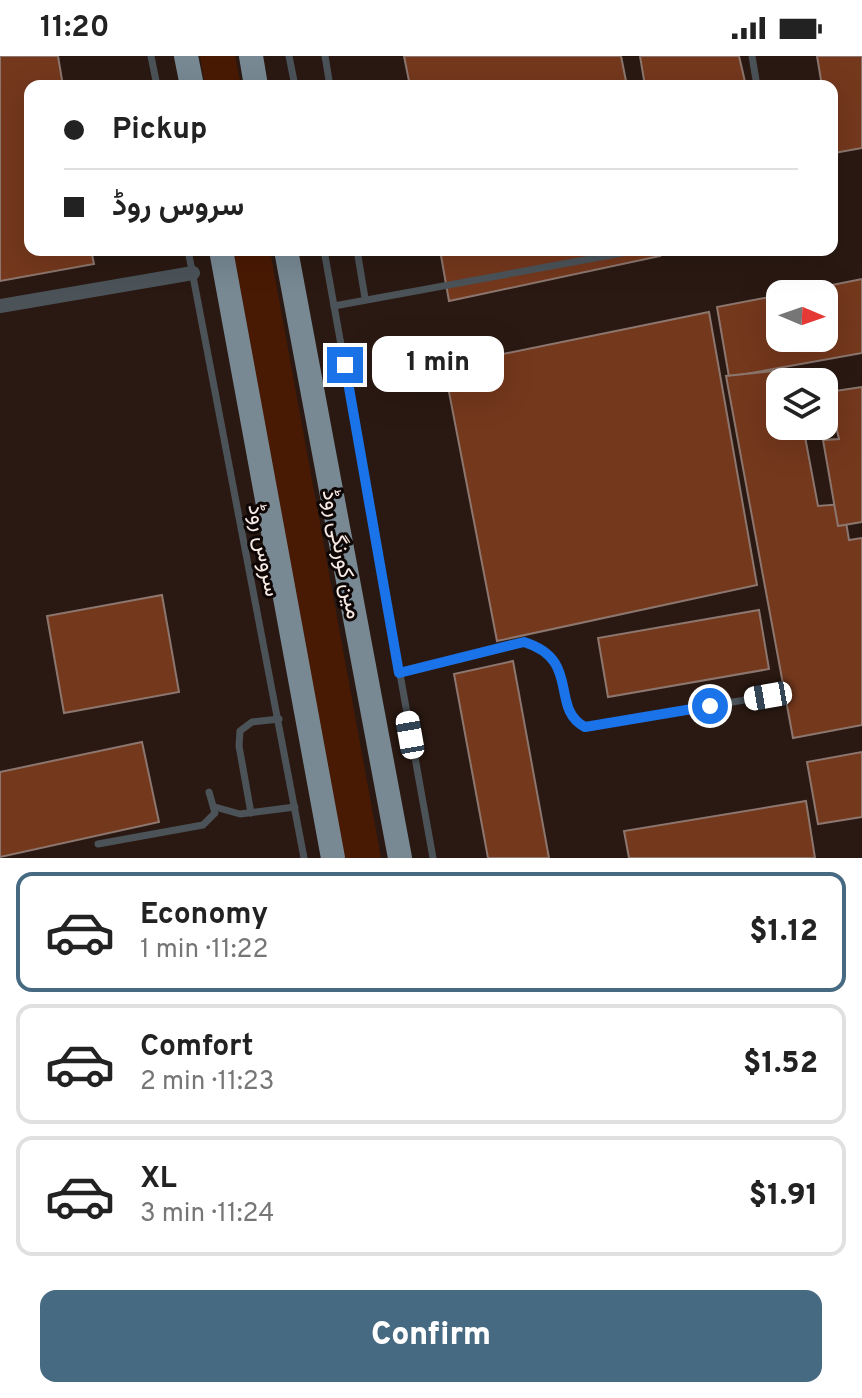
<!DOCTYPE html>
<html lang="en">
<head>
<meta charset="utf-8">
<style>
	body { margin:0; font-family:Overpass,Vazirmatn,sans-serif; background:#f6f6f6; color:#222; height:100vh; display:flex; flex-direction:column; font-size:30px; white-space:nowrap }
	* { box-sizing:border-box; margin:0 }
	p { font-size:26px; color:#767676 }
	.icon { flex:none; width:44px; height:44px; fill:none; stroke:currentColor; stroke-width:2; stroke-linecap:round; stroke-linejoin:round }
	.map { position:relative; height:802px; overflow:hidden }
	.details { display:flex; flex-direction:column; background:#fff; flex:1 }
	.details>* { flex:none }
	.hud { position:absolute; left:24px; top:24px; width:814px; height:176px; border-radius:16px; box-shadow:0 8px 32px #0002; display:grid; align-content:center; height:176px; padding:0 40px; background:#fff }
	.needle { width:52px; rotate:92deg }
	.buttons { position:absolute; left:766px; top:224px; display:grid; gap:16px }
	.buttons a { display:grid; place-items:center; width:72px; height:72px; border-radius:16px; background:#fff; box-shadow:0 8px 32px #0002; font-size:40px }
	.end { position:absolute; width:36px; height:36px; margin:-18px; border:10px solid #1a73e8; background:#fff; box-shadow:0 0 0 4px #fff }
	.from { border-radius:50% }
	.bubble { position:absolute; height:56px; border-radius:16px; background:#fff; box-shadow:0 8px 32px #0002; font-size:26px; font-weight:800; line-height:56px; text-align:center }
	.car { position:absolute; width:24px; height:48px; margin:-24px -12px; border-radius:10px; box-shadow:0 0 6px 2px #0007; background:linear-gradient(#fff 24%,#345 0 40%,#fff 0 76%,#345 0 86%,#fff 0) }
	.hud b { display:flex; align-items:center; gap:28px; height:76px; font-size:30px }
	.hud b+b { border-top:2px solid #e0e0e0 }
	.hud i { width:20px; height:20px; background:#222 }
	ul { padding:14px 0 0; list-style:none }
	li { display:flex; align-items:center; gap:24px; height:120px; margin:0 16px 12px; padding:0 24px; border:4px solid #e0e0e0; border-radius:16px }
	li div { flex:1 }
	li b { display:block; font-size:30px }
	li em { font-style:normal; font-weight:800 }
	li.selected { border-color:#466a81 }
	li>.icon { width:72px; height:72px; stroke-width:1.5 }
	.action { display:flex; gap:16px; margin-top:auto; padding:16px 40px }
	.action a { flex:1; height:92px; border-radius:16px; background:#466a81; color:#fff; font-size:32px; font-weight:800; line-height:92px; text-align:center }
	.status { display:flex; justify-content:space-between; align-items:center; height:56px; padding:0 40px; background:#fff; direction:ltr }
	.status svg { height:22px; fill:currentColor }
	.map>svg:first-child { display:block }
</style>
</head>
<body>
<div class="status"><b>11:20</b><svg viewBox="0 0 49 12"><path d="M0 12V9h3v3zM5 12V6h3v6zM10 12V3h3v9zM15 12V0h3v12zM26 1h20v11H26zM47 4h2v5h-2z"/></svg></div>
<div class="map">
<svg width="862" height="802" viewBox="0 0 862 802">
	<rect width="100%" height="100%" fill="#2a1912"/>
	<g fill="#491a03">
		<polygon points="200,0 235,0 241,30 205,30"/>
		<polygon points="233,194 270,194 381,802 342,802"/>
	</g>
	<g fill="#74381d" stroke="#8c766d" stroke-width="2">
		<polygon points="0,0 58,0 63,30 30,30 30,194 91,194 94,208 0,225"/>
		<polygon points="404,0 621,0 627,30 410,30"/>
		<polygon points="640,0 739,0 746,30 645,30"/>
		<polygon points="817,0 862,0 862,92 834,97 832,30 822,30"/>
		<polygon points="440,194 658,194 660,200 449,245"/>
		<polygon points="862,223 862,297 729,321 717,251 780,239 780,282 824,282 824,238 787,238"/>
		<polygon points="709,256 757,529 497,585 444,310"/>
		<polygon points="791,313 794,326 780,326 780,370 803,370 818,450 843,448 849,484 862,482 862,669 793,682 726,320"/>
		<polygon points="862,331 862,466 838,470 823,384 839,383 828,336"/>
		<polygon points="162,539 179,636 64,657 47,560"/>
		<polygon points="759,554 769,613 608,641 598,582"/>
		<polygon points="513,605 549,802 488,802 454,618"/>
		<polygon points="142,686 159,766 0,801 0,716"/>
		<polygon points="862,696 862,761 818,768 807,706"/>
		<polygon points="806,745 815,802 629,802 624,775"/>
	</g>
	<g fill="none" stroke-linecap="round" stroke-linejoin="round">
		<g stroke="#4b5359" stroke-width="7">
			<polyline points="151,0 157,30"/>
			<polyline points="289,0 295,30"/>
			<polyline points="325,0 330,30"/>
			<polyline points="752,0 757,30"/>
			<polyline points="188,194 304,802"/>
			<polyline points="324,194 433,802"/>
			<polyline points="357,194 365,242"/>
			<polyline points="334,250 639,194"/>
			<path d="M399,617L524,586C582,603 549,651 585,671L768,640"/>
			<polyline points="215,751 240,758 295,751"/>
			<polyline points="251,757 239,690 240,675 252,666 279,663"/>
			<polyline points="98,788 203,769 215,757 209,736"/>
		</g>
		<polyline stroke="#4b5359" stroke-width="14" points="0,250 193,217"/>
		<g stroke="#788994" stroke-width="24">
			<polyline points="186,0 192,30"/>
			<polyline points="251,0 256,30"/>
			<polyline points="221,194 333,802"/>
			<polyline points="286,194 400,802"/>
		</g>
	</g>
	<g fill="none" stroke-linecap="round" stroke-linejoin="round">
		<path stroke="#1a73e8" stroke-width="10" d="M345,309L399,617L524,586C582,604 549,652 585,671L710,650"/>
	</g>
	<g text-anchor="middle" stroke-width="6" stroke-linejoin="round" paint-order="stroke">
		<g font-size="22" fill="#f7eae5" stroke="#0d0604">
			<text transform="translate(265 494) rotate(79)" y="8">سروس روڈ</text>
			<text transform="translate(343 498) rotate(79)" y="8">مین کورنگی روڈ</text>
		</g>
	</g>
</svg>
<div class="buttons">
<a><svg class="needle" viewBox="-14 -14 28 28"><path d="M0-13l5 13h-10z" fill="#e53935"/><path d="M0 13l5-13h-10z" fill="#767676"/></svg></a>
<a><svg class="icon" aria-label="layers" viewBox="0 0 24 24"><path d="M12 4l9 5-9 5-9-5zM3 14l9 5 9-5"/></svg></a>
</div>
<i class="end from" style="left:710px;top:650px"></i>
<i class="end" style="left:345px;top:309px"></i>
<div class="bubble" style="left:372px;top:280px;width:132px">1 min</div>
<i class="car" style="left:768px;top:640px;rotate:260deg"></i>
<i class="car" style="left:410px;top:679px;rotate:350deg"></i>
<div class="hud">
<b><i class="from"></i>Pickup</b>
<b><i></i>سروس روڈ</b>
</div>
</div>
<section class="details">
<ul>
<li class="selected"><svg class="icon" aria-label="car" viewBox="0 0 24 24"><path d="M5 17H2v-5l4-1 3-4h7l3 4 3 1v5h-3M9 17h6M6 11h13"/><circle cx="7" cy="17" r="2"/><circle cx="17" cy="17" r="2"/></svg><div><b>Economy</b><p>1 min · 11:22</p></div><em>$1.12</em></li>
<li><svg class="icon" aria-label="car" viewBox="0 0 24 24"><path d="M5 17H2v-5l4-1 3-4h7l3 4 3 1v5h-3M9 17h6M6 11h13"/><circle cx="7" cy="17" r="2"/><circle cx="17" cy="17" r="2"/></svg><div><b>Comfort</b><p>2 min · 11:23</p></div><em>$1.52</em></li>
<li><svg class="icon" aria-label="car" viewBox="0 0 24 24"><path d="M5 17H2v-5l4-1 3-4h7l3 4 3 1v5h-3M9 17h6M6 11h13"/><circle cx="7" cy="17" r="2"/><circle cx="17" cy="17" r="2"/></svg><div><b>XL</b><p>3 min · 11:24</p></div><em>$1.91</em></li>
</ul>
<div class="action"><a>Confirm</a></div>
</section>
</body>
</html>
